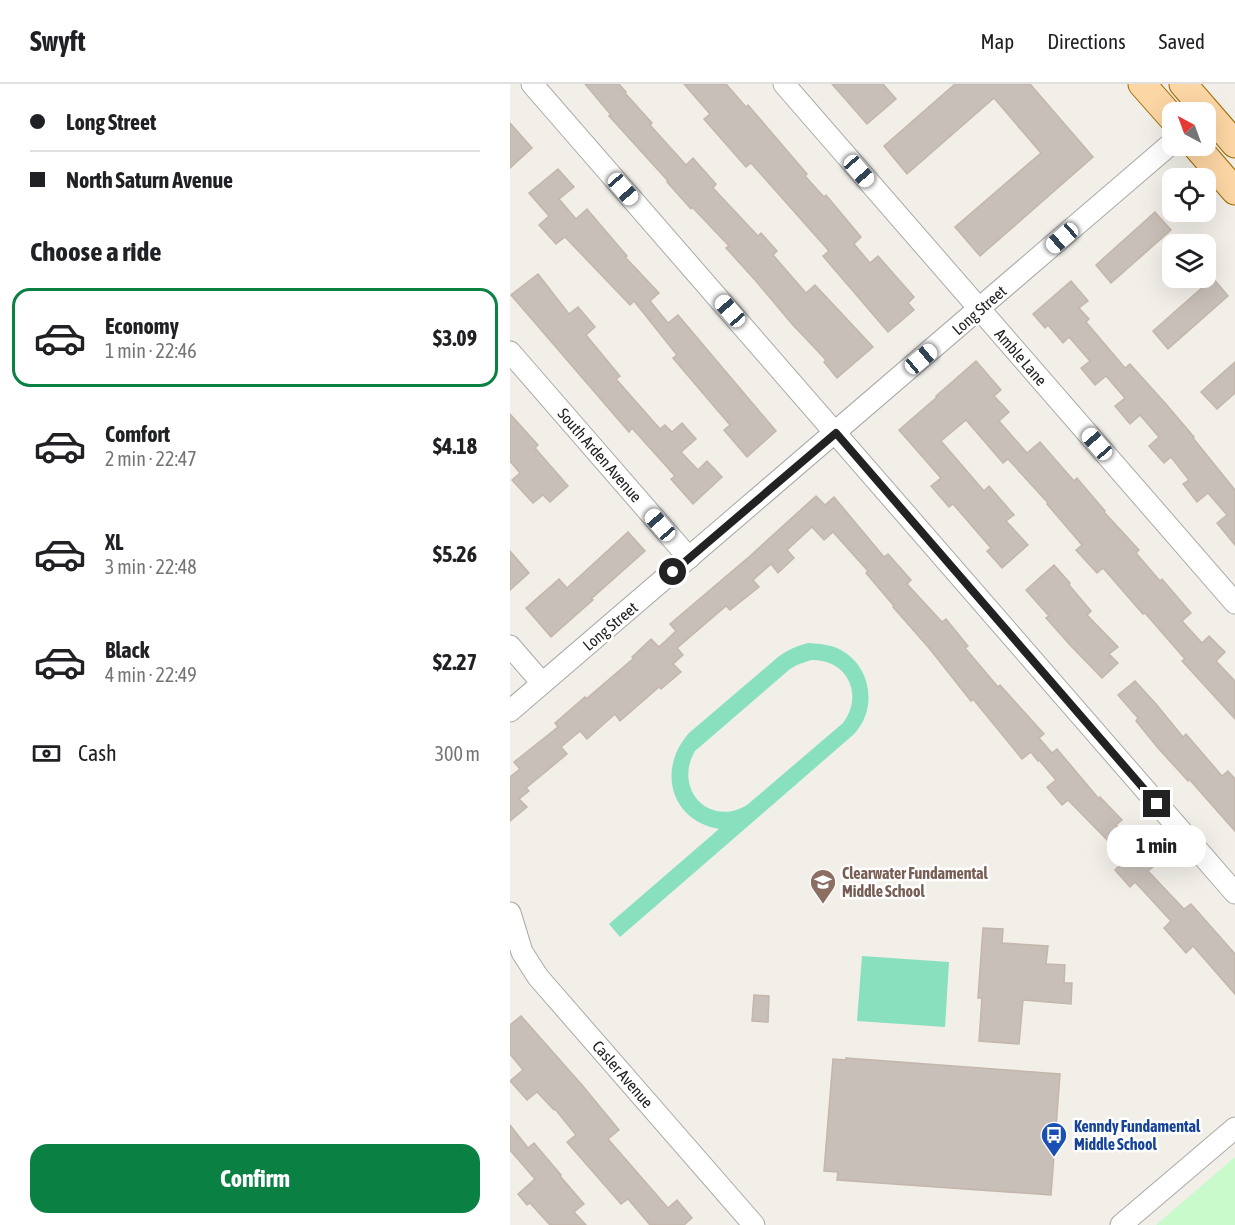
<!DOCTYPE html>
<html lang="en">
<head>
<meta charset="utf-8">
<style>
	body { margin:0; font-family:"Asap Condensed",sans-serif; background:#f6f6f6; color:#202124; height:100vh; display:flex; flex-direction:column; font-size:22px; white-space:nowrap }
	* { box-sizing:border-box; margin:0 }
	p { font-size:20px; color:#757577 }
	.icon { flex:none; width:33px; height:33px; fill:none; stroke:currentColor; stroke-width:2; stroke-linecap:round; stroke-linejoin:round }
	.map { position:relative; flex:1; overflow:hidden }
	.details { display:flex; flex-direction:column; background:#fff; width:510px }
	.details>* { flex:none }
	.top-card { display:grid; align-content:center; height:132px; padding:0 30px; background:#fff }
	.needle { width:39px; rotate:319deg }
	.fabs { position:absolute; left:652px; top:18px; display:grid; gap:12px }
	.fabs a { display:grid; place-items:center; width:54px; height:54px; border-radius:12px; background:#fff; box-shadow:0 6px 24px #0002; font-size:30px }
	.end { position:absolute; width:27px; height:27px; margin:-14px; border:8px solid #222; background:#fff; box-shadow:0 0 0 3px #fff }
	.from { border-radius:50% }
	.bubble { position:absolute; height:42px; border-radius:18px; background:#fff; box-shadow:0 6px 24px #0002; font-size:20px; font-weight:700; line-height:42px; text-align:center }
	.car { position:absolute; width:18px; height:36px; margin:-18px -9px; border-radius:8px; box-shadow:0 0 4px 2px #0007; background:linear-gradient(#fff 24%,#345 0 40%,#fff 0 76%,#345 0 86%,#fff 0) }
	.top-card b { display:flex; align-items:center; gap:21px; height:57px; font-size:22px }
	.top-card b+b { border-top:2px solid #e0e0e0 }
	.top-card i { width:15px; height:15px; background:#202124 }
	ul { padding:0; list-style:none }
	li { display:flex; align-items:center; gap:18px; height:99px; margin:0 12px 9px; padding:0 18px; border:3px solid transparent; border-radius:18px }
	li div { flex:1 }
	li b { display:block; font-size:22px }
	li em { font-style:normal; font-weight:700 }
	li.on { border-color:#0b8043 }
	li>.icon { width:54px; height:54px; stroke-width:1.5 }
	h2 { padding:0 30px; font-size:27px; line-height:72px }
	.pay { display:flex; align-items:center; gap:15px; height:66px; padding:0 30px; font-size:22px }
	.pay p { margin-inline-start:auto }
	.button { display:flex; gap:12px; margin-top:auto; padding:12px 30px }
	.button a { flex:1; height:69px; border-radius:18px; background:#0b8043; color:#fff; font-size:24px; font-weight:700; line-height:69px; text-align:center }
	header { display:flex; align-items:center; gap:36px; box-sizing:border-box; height:84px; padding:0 30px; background:#fff; border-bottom:2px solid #e0e0e0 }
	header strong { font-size:28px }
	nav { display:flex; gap:33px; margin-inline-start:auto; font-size:21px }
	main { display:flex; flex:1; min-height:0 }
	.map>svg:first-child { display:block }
</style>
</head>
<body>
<header>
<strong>Swyft</strong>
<nav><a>Map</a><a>Directions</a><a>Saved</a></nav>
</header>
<main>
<section class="details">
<div class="top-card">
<b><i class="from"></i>Long Street</b>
<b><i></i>North Saturn Avenue</b>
</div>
<h2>Choose a ride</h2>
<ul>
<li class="on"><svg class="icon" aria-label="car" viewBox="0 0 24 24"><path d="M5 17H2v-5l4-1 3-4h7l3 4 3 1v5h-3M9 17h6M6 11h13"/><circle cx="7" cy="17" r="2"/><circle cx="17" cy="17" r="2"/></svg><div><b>Economy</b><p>1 min · 22:46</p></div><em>$3.09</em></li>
<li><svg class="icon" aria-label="car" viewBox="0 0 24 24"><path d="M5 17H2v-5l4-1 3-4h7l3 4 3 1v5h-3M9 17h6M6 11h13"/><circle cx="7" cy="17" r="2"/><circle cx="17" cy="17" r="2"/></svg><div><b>Comfort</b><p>2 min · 22:47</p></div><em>$4.18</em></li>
<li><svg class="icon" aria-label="car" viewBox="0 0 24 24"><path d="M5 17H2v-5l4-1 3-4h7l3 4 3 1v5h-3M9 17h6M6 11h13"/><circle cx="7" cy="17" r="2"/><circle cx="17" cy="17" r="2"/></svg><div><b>XL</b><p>3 min · 22:48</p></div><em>$5.26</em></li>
<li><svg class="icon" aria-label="car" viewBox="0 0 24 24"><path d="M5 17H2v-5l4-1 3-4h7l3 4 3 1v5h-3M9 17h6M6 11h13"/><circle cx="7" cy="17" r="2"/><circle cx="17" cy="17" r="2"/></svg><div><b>Black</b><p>4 min · 22:49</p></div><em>$2.27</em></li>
</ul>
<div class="pay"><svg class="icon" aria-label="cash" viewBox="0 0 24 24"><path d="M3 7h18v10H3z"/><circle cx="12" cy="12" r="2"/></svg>Cash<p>300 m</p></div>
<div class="button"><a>Confirm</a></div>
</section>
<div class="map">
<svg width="725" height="1141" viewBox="0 0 725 1141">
	<rect width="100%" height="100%" fill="#f2efe9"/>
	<polygon fill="#c8facc" points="725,1073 725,1141 646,1141"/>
	<g fill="#88e0be" fill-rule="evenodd">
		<path d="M298,559C309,560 320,560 331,566C362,583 368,626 343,651L110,853L99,840L209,745C160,736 147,685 179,649L268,573C278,566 286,562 298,559ZM301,576C338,575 354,611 333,639L237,721C199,744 163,705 185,667L280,585L287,581Z"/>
		<polygon points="352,872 439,878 435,943 347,937"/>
	</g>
	<g fill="#c7bfb8" stroke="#c4b6ab" stroke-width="1.5">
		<polygon points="75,0 109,0 116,8 115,9 142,39 140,41 176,81 183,74 206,100 203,104 248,152 251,149 267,167 263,171 296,209 305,201 363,263 327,294 314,278 316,276 282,240 245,196 216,164 219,162 182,123 181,125 157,98 158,97 99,32 101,31"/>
		<polygon points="174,0 216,0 236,23 238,21 297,90 295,92 314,113 316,111 351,153 344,160 360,179 368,172 404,213 398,219 404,226 378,248 313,172 319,167 241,79 236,83 194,35 200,30"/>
		<polygon points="322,0 373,0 386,15 357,40"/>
		<polygon points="445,0 520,0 583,73 470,172 445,143 531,69 484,14 397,90 374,62"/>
		<polygon points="0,39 22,64 0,84"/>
		<polygon points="48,85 64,103 49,115 66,135 77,125 117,172 115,173 149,209 140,217 158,239 168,231 266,347 237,373 214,346 220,341 163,274 167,271 124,217 120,221 55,153 46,160 29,141 39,132 19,109"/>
		<polygon points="645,128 661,146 601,199 586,181"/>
		<polygon points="28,190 59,230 68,223 85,243 76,251 110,292 106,295 150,345 155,341 162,348 172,339 186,355 171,368 188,386 197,377 212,393 183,420 161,395 165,392 122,344 119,348 1,211"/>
		<polygon points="703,194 718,212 658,265 643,247"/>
		<polygon points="561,197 578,217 569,224 579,235 576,238 615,284 620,280 655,319 684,353 683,354 725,406 725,461 707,439 717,431 698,409 687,418 673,400 679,396 661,373 654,379 639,362 649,353 630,331 620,340 605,322 615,314 596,292 585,301 571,284 580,277 559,253 553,259 538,241 535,244 523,230"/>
		<polygon points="466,277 491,306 484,312 499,328 489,337 517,369 530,358 564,397 567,394 595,427 594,428 629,466 626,469 650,497 652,495 681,529 672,537 692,559 699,552 715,568 706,577 725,597 725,635 672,577 675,575 635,529 633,530 593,484 587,489 566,466 572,461 537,420 538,419 498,375 493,379 456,336 431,357 474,407 479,402 504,431 496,437 518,461 492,484 477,467 481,464 443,420 439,423 421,402 431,394 389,346 427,313 426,312"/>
		<polygon points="725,278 725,309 707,325 691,308"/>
		<polygon points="0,330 28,361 25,364 58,402 40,418 33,411 23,419 2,396 10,389 0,377"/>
		<polygon points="306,412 315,421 324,413 374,473 378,470 401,496 397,500 432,538 436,535 458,562 455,564 488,603 490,601 534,650 529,654 542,669 547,665 589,715 590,713 612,736 606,741 643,783 638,787 674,825 681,820 725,870 725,910 683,862 676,869 654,844 661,837 625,798 620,803 605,786 612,779 605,771 609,768 558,716 552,721 537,703 546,696 529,676 528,677 521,668 512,675 463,615 461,617 419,564 383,523 384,522 356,489 358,487 323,448 314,456 302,443 277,466 284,474 268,489 261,480 243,496 249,503 220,526 216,522 167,564 173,571 163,580 171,588 151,605 149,603 110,637 105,630 77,655 70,647 51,663 57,670 16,704 19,707 9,715 17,723 0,737 0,693 10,685 4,678 48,643 45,639 75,613 76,615 124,574 122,573 141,555 149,563 166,547 160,540 240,472"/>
		<polygon points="118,448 135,467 81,515 83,516 41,553 16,524 49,495 57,504"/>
		<polygon points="0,467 19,489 0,506"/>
		<polygon points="544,481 560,499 559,501 581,527 577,531 608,563 599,570 608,579 592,594 560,561 536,534 539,532 516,506"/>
		<polygon points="625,597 646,620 673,653 676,650 712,692 718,687 725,695 725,747 679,695 678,697 648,664 626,637 628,634 608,611"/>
		<polygon points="473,844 493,845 492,859 538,862 536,880 555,881 554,899 562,899 561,920 513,916 509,960 469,957 472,914 468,914"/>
		<polygon points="244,911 259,912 258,938 242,937"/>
		<polygon points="11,932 72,1001 109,1046 98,1055 158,1124 167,1116 182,1134 174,1141 140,1141 118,1115 111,1120 57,1058 66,1051 45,1025 44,1026 27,1008 17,1016 0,997 13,986 0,970 0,941"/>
		<polygon points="336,974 550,990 541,1111 327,1096 328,1088 314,1087 323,975 336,976"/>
		<polygon points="0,1041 18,1064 24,1059 51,1091 50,1092 74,1120 64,1128 76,1141 40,1141 20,1119 17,1121 8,1110 25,1095 0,1066"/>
	</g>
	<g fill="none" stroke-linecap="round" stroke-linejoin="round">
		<g stroke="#a9a9a9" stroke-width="23">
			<g id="minor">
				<polyline points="22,0 725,809"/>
				<polyline points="274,0 725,519"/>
				<polyline points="0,268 179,474"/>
				<polyline points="0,562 32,599"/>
				<polyline points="0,627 663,58"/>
				<polyline points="0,829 12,868 28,893 244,1141"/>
				<polyline points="611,1141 725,1044"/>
			</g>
		</g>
		<g stroke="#a06b00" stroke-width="29">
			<g id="major">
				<polyline points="632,0 663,35"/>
				<polyline points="673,0 725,60"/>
				<polyline points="686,62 725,107"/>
			</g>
		</g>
		<use href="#minor" stroke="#fff" stroke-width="21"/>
		<use href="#major" stroke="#fcd6a4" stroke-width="27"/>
	</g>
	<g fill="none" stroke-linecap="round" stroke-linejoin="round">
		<polyline stroke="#222" stroke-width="8" points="163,488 326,349 647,720"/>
	</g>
	<defs>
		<g id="school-pin" transform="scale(1.35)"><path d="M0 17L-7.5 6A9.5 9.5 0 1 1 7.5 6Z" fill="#8d6e63" stroke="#fff"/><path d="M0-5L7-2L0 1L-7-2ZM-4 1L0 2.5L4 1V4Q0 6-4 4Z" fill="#fff"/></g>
		<g id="bus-pin" transform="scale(1.35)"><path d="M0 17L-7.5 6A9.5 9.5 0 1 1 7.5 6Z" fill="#1a4fb4" stroke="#fff"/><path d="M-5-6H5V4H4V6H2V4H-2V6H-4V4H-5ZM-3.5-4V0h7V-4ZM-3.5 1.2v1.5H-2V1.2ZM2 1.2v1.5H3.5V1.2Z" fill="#fff"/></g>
	</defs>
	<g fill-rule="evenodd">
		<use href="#school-pin" x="313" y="798"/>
		<use href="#bus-pin" x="544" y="1051"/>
	</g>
	<g text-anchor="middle" stroke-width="5" stroke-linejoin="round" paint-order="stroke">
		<g font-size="16" fill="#222" stroke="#fff">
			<text transform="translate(469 226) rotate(-41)" y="6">Long Street</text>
			<text transform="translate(511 273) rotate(49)" y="6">Amble Lane</text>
			<text transform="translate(90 371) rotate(49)" y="6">South Arden Avenue</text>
			<text transform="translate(100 542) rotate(-40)" y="6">Long Street</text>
			<text transform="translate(113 990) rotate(49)" y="6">Casler Avenue</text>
		</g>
		<g font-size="16" font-weight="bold" fill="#785e54" stroke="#fff" text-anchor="start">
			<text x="332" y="795">Clearwater Fundamental<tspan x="332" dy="18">Middle School</tspan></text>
		</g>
		<g font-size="16" font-weight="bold" fill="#164399" stroke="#fff" text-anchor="start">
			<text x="564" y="1048">Kenndy Fundamental<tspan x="564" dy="18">Middle School</tspan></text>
		</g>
	</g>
</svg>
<div class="fabs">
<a><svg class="needle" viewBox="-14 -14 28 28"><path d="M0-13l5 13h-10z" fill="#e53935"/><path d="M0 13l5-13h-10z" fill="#757577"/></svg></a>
<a><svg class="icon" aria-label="locate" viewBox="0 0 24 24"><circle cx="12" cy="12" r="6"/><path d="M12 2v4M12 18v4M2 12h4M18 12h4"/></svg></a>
<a><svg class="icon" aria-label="layers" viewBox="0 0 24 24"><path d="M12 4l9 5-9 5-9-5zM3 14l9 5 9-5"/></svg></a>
</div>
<i class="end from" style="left:163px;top:488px"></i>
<i class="end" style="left:647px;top:720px"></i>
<div class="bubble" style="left:597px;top:741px;width:99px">1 min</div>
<i class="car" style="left:349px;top:87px;rotate:139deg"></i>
<i class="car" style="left:113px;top:105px;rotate:139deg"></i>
<i class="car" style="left:552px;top:154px;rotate:229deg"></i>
<i class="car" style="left:220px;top:227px;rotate:319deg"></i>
<i class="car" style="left:411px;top:275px;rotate:50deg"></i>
<i class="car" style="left:587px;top:360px;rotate:319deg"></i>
<i class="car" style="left:150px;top:441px;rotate:319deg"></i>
</div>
</main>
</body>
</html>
